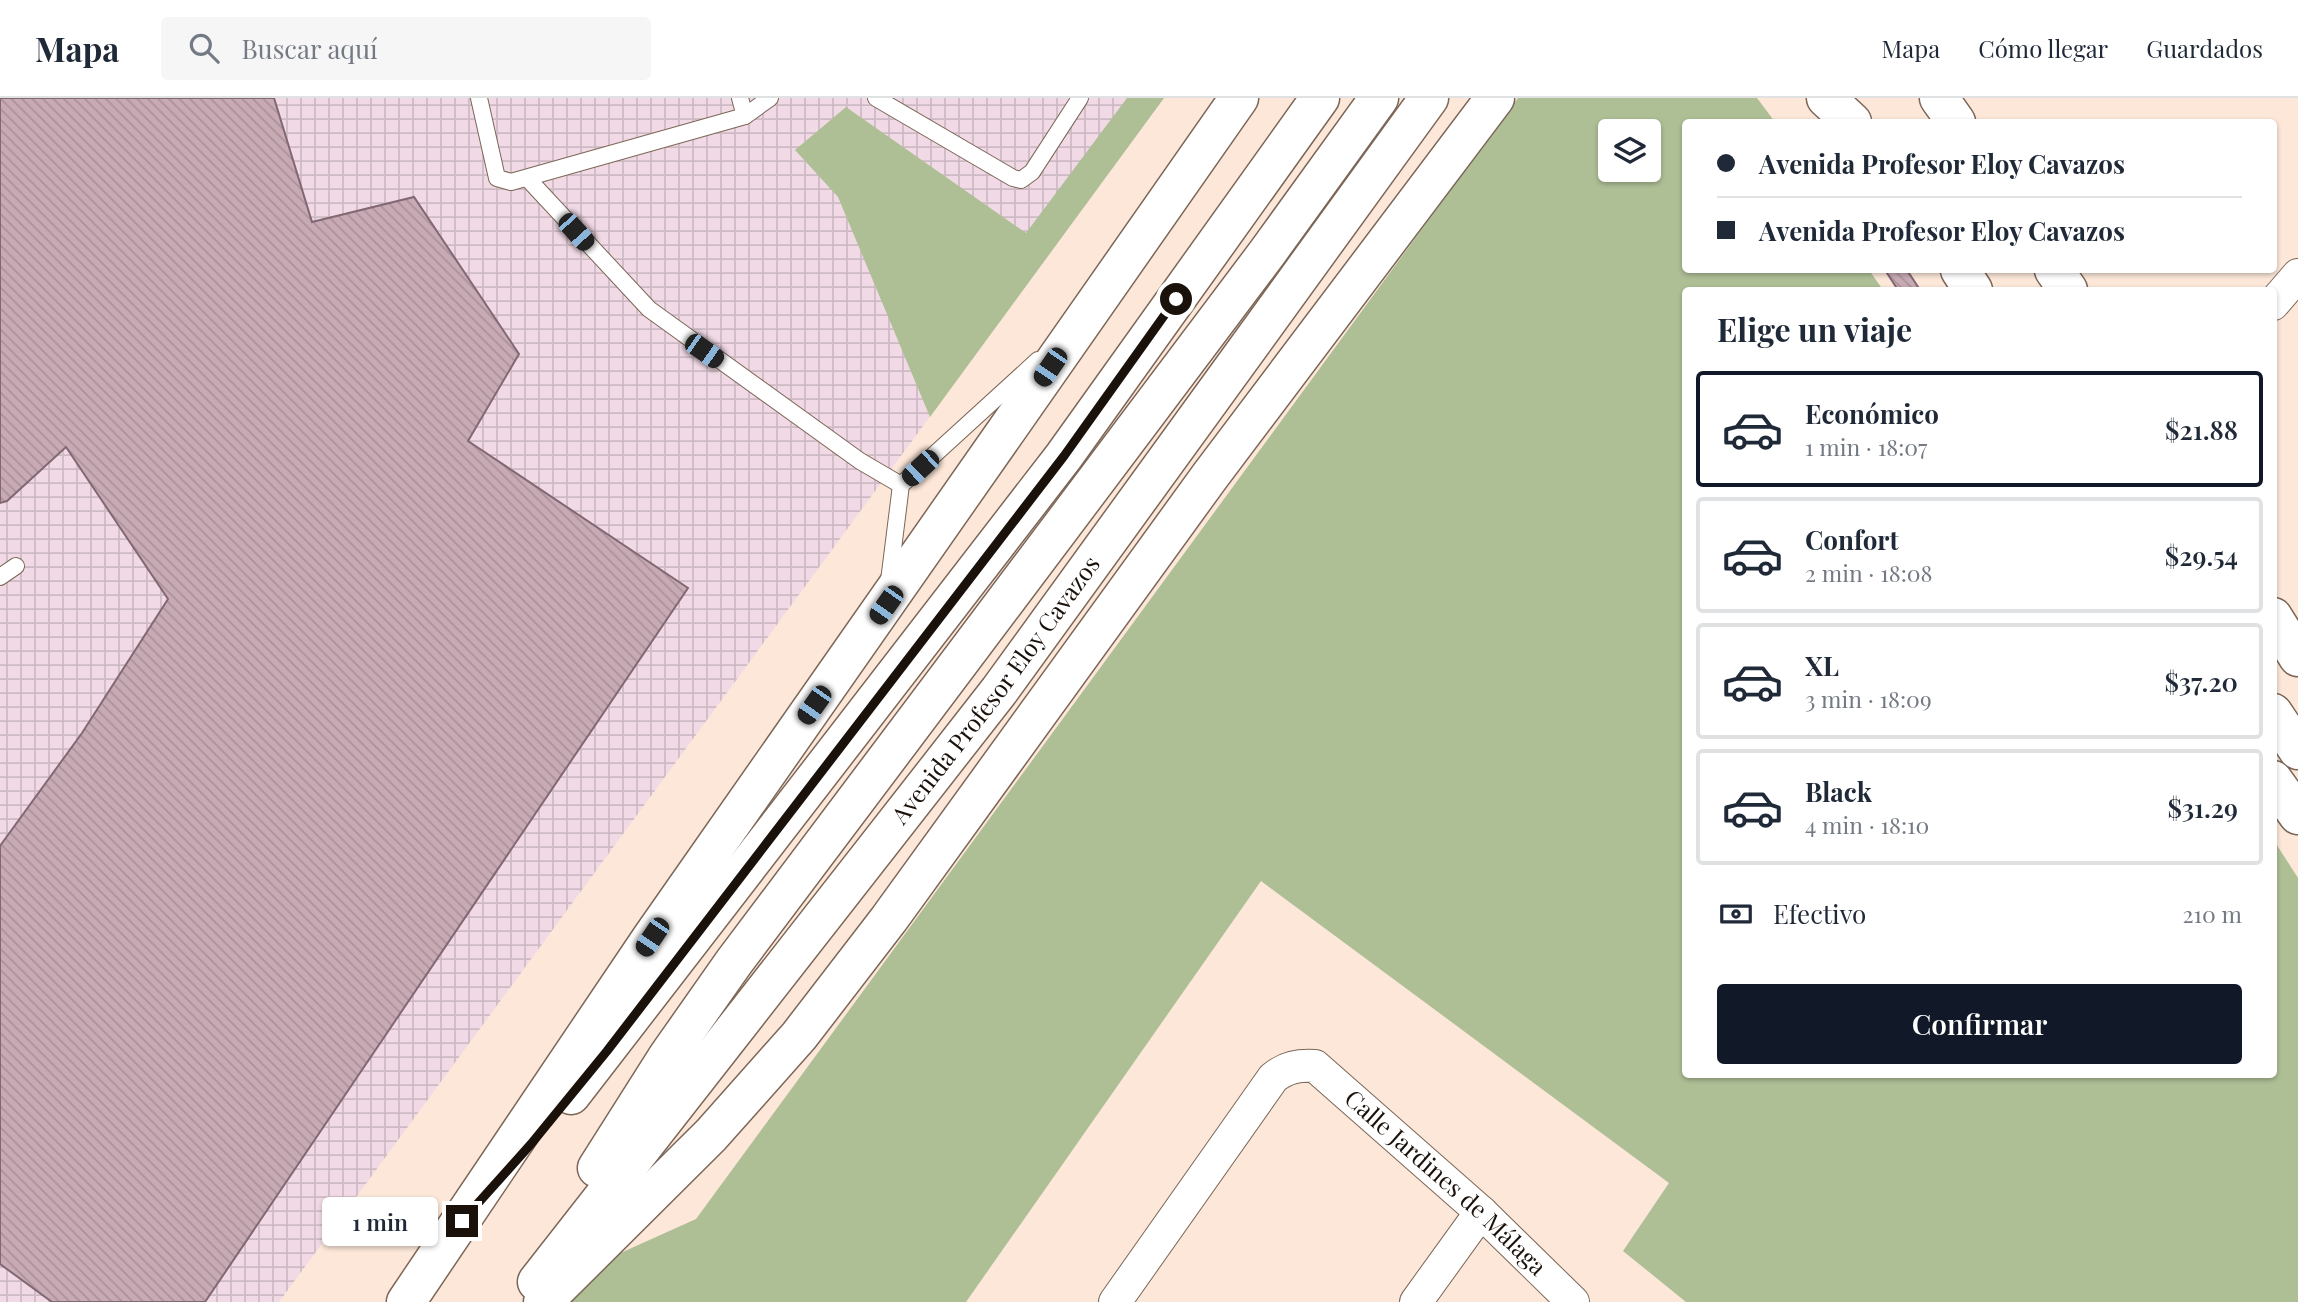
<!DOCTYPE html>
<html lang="es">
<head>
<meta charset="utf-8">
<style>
	body { margin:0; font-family:"Playfair Display",serif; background:#f6f6f7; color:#1f2937; height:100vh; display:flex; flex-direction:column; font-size:26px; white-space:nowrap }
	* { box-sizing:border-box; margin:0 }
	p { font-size:23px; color:#747a83 }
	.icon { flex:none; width:38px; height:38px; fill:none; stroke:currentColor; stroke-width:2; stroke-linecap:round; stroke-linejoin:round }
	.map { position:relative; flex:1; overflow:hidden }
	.sheet { position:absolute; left:1682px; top:189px; width:595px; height:791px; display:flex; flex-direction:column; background:#fff; border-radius:7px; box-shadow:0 2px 5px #0004 }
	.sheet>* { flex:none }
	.banner { position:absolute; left:1682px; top:21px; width:595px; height:154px; border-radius:7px; box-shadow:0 2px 5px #0004; display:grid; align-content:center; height:154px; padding:0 35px; background:#fff }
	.fabs { position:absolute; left:1598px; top:21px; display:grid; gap:14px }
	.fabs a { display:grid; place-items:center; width:63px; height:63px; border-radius:7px; background:#fff; box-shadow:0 2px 5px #0004; font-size:35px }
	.end { position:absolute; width:32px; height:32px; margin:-16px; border:9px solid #1a110b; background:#fff; box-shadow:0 0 0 4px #fff }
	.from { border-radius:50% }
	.bubble { position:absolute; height:49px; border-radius:7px; background:#fff; box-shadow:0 2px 5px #0004; font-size:23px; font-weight:600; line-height:49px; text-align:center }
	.car { position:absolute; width:21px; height:42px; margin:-21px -10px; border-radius:9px; box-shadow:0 0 5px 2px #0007; background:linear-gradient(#222 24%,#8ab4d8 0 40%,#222 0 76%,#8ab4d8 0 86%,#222 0) }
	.banner b { display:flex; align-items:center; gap:24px; height:66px; font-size:26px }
	.banner b+b { border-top:2px solid #e0e1e3 }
	.banner i { width:18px; height:18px; background:#1f2937 }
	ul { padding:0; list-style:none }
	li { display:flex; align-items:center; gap:21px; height:116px; margin:0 14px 10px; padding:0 21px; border:4px solid #e0e1e3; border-radius:7px }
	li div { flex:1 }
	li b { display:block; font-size:26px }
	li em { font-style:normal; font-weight:600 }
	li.on { border-color:#111827 }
	li>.icon { width:63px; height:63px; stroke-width:1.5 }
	h2 { padding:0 35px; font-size:32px; line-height:84px }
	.pay { display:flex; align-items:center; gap:18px; height:77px; padding:0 35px; font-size:26px }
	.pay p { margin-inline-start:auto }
	.button { display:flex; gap:14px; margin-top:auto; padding:14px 35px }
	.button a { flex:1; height:80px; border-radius:7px; background:#111827; color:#fff; font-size:28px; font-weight:600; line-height:80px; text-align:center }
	header { display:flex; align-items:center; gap:42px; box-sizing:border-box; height:98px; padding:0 35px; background:#fff; border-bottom:2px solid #e0e1e3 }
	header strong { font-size:33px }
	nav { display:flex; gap:38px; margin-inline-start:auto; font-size:24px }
	.search { width:490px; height:63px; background:#f6f6f7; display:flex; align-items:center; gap:18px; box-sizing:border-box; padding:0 24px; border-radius:7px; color:#747a83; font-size:26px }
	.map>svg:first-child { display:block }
</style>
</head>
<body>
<header>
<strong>Mapa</strong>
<div class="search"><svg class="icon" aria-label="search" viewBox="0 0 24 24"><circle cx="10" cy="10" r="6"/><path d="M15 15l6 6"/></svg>Buscar aquí</div>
<nav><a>Mapa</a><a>Cómo llegar</a><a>Guardados</a></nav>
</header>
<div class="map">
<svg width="2298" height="1204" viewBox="0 0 2298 1204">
	<defs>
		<pattern id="industrial-grid" width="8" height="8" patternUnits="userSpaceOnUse" patternTransform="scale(1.75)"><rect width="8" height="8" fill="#f1dae6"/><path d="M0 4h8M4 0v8" fill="none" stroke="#cebac4"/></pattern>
		<pattern id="building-back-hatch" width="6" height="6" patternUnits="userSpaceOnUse" patternTransform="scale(1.75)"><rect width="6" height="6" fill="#c8aab5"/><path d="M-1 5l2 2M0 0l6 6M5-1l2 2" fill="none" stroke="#ab919a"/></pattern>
	</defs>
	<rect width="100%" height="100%" fill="#fce7d9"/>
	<polygon fill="url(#industrial-grid)" points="0,0 1164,0 279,1204 0,1204"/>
	<g fill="#aebf96" fill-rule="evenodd">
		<polygon points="1127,0 1164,0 930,319 838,99 795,52 846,9 1026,135"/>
		<path d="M1518,0H1757L1775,24H1685V172H1869L1883,192H1685V976H2273V741L2298,780V1204H1686L1623,1153L1669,1085L1261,783L966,1204H569L596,1166L696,1121ZM1610,33H1648V72H1610Z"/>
	</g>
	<g fill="url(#building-back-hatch)" stroke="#826872" stroke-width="2">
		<polygon points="0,0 274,0 312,124 414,99 519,256 468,343 688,490 205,1204 52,1204 0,1166 0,748 82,635 168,501 66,349 7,403 0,405"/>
		<polygon points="1885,172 1907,172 1920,192 1898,192"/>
	</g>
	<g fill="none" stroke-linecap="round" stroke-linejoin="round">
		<g stroke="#7c6657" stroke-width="18">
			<g id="lane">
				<polyline points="479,0 497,80 511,84 745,18 770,0"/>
				<polyline points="740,0 745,18"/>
				<polyline points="876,0 1013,80 1021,82 1032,74 1080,0"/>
				<polyline points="528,81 649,211 860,363 901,387"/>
				<polyline points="0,479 16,468"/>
				<polyline points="889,483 901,387 1038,262"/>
			</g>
		</g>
		<g stroke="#7c6657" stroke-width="34">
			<g id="street">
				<polyline points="2273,206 2298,177"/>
				<path id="s1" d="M1115,1204L1273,980C1286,969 1299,967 1315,968L1481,1114L1573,1204"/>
				<polyline points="1416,1204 1481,1114"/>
			</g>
		</g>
		<g stroke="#7c6657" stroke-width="41">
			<g id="secondary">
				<polyline points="1826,0 1852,24"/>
				<polyline points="1939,0 1956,24"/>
				<polyline points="1960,172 1973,192"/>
				<polyline points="2054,172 2068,192"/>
				<polyline points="2273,519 2298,559"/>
				<polyline points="2273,615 2298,652"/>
				<polyline points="2273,682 2298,717"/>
				<polyline points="571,997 1064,358 1320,0"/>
				<polyline points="597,1070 668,958 734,864 1267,155 1379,0"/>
				<path id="s2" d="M537,1184L999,593L1429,0"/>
				<polyline points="406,1204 652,839 1239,0"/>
				<polyline points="543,1204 711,1037 799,938 889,821 1210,378 1495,0"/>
			</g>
		</g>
		<use href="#lane" stroke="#fff" stroke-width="16"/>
		<use href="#street" stroke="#fff" stroke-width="32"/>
		<use href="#secondary" stroke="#fff" stroke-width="38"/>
	</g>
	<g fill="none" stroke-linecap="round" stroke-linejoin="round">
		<polyline stroke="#1a110b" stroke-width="9" points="462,1123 531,1046 607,953 1064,358 1176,201"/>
	</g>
	<g text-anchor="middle" stroke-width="6" stroke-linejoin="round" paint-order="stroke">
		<g font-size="24" fill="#1a110b" stroke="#fff">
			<text dy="8" stroke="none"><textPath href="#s2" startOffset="749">Avenida Profesor Eloy Cavazos</textPath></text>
			<text dy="8" stroke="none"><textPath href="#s1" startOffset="494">Calle Jardines de Málaga</textPath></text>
		</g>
	</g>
</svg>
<div class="fabs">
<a><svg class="icon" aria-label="layers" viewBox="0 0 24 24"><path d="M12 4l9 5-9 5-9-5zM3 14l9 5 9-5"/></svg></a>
</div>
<i class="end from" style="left:1176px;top:201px"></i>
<i class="end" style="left:462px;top:1123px"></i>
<div class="bubble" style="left:322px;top:1099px;width:116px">1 min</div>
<i class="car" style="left:576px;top:134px;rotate:138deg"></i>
<i class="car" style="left:704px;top:253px;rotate:125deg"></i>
<i class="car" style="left:1050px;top:269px;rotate:214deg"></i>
<i class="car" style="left:920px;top:370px;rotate:227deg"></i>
<i class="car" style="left:886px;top:507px;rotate:215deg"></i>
<i class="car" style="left:814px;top:607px;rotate:215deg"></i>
<i class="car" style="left:652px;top:839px;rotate:214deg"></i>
<div class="banner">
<b><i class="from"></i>Avenida Profesor Eloy Cavazos</b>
<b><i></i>Avenida Profesor Eloy Cavazos</b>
</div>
<section class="sheet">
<h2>Elige un viaje</h2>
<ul>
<li class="on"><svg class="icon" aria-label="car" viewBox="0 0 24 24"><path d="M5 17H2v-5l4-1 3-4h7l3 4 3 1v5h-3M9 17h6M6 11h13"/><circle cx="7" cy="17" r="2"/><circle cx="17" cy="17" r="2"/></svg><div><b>Económico</b><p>1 min · 18:07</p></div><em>$21.88</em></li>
<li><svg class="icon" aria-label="car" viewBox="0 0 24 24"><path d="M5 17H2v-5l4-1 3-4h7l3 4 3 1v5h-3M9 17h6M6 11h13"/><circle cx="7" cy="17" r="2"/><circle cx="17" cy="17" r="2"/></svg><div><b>Confort</b><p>2 min · 18:08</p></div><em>$29.54</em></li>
<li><svg class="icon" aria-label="car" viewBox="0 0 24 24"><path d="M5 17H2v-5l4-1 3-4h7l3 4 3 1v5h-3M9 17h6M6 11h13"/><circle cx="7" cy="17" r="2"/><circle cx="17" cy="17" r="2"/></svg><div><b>XL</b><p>3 min · 18:09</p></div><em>$37.20</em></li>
<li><svg class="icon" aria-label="car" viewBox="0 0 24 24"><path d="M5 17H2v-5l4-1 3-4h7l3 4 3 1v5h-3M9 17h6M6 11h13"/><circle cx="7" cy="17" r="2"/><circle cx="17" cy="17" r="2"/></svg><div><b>Black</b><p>4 min · 18:10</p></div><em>$31.29</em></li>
</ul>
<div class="pay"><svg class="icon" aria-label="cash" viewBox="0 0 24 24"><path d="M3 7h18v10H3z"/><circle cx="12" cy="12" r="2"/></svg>Efectivo<p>210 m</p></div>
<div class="button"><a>Confirmar</a></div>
</section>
</div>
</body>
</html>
